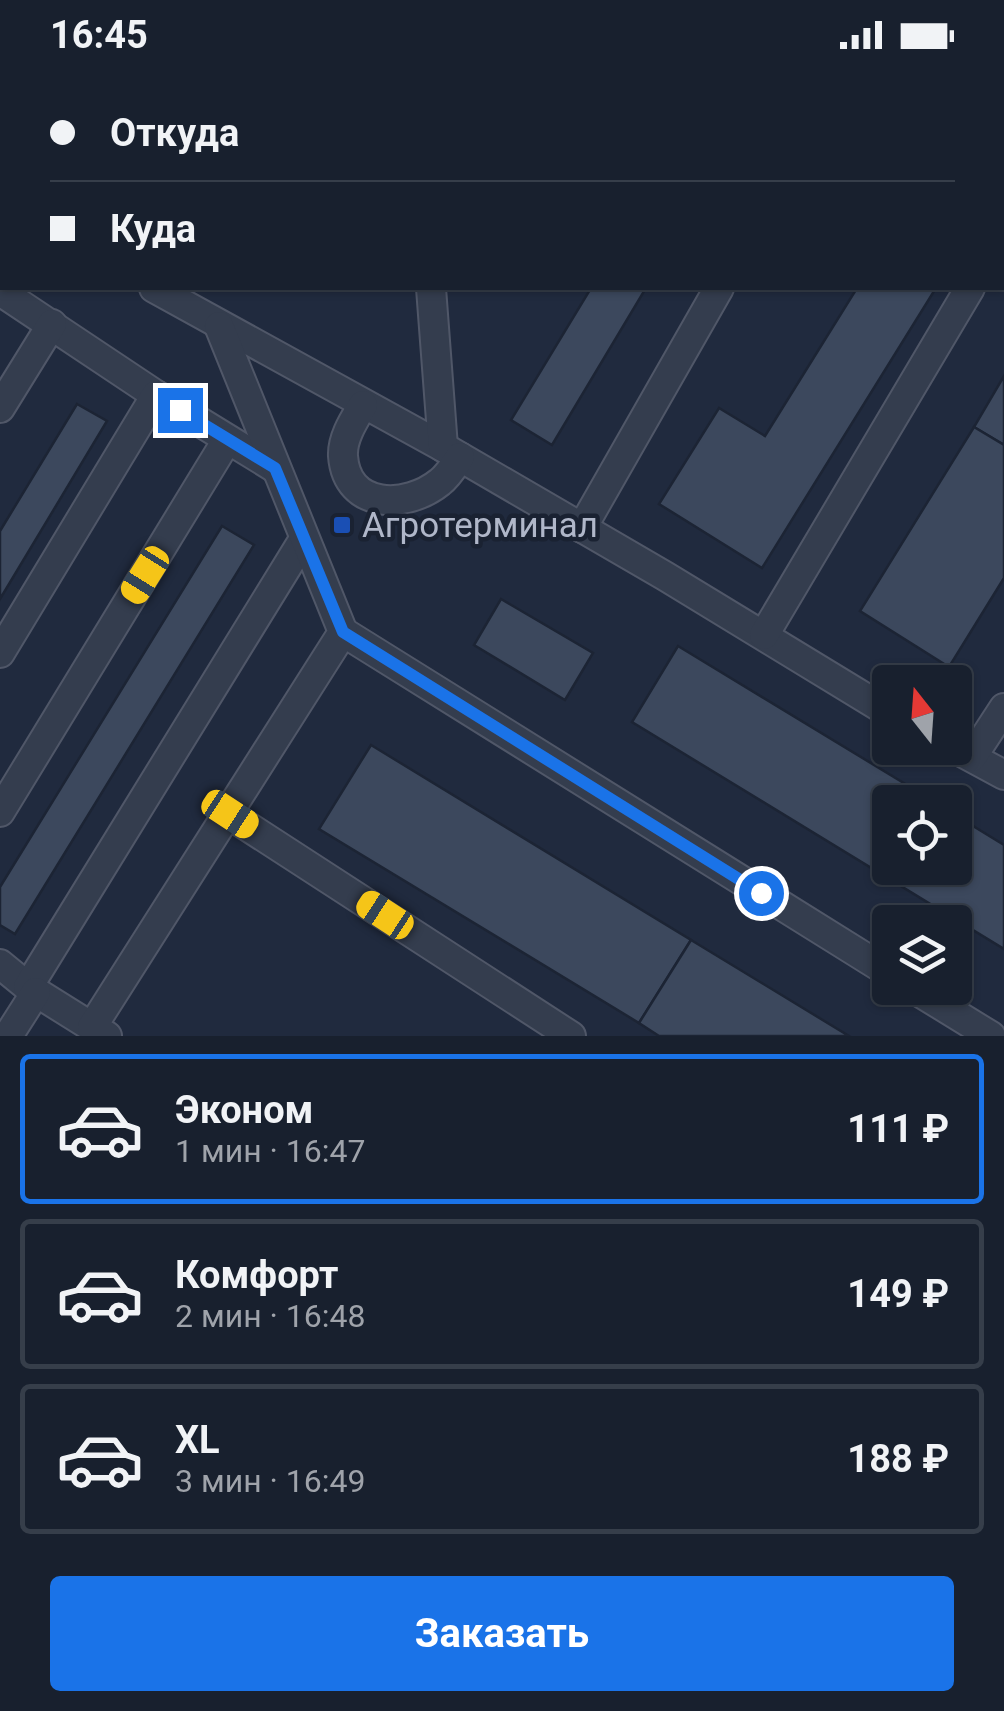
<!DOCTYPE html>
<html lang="ru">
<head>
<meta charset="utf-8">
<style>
	body { margin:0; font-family:Roboto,sans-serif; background:#252d3a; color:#f1f3f6; height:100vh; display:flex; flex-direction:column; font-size:38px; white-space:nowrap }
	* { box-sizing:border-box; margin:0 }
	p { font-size:32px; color:#9fa3aa }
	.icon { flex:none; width:55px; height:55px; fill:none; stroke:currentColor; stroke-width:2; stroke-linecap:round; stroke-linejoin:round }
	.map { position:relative; height:966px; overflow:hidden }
	.panel { display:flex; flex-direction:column; background:#18202e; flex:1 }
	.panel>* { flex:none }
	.top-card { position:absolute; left:0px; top:0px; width:1005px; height:220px; box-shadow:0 2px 8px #0004,0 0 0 2px #363e4a; display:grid; align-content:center; height:220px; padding:0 50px; background:#18202e }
	.needle { width:65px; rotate:343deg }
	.controls { position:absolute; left:872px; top:595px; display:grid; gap:20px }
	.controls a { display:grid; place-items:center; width:100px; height:100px; border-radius:10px; background:#18202e; box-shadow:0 2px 8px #0004,0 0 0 2px #363e4a; font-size:50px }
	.end { position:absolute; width:45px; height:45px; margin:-22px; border:12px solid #1a73e8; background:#fff; box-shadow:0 0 0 5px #fff }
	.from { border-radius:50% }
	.car { position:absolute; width:30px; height:60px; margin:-30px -15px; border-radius:12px; box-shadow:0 0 8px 2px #0007; background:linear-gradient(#f5c518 24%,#345 0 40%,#f5c518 0 76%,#345 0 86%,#f5c518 0) }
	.top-card b { display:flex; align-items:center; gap:35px; height:95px; font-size:38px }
	.top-card b+b { border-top:2px solid #363e4a }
	.top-card i { width:25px; height:25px; background:#f1f3f6 }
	ul { padding:18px 0 0; list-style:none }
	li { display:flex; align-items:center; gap:30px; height:150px; margin:0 20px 15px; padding:0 30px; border:5px solid #363e4a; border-radius:10px }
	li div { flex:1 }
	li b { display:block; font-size:38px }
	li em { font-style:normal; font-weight:700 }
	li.on { border-color:#1a73e8 }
	li>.icon { width:90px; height:90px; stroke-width:1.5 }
	.action { display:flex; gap:20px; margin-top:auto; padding:20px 50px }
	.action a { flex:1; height:115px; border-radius:10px; background:#1a73e8; color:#fff; font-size:40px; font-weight:700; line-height:115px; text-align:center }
	.status { display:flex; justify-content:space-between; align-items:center; height:70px; padding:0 50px; background:#18202e; direction:ltr }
	.status svg { height:28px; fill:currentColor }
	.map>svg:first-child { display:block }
</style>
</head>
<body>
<div class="status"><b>16:45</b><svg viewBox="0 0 49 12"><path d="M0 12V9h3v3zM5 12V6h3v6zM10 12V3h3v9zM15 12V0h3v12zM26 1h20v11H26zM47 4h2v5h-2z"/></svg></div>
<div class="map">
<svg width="1004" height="966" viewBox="0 0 1004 966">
	<rect width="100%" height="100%" fill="#202a3e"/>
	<g fill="#3c485d" stroke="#1c2434" stroke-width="2.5">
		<polygon points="591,218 646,218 552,375 511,350"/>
		<polygon points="857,218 936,218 762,498 659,434 719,338 765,366"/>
		<polygon points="1004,306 1004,375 974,357"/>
		<polygon points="77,334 107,351 0,529 0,461"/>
		<polygon points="974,357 1004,375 1004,508 949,597 860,541"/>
		<polygon points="222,456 254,475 15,864 0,855 0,817"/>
		<polygon points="501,529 593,583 565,630 474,575"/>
		<polygon points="678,576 935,732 890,732 890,798 955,798 955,745 1004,775 1004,879 632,652"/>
		<polygon points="371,675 691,870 639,953 319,759"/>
		<polygon points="691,870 849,966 659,966 639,953"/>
	</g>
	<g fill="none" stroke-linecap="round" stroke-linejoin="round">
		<g stroke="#505768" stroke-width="32">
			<g id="minor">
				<polyline points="415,1 426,2"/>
				<polyline points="828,2 829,0"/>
				<polyline points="993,2 993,0"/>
				<polyline points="0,132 2,133"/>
				<polyline points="1002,141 1004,144"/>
				<polyline points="154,218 443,377 665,506 890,643"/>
				<polyline points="431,218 443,377"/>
				<polyline points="0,221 156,325 275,398"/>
				<path d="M363,335C354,350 342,368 343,386C347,440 407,439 440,412C448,406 454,396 460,387"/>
				<polyline points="0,338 52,254"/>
				<polyline points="582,458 719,218"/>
				<polyline points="343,562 890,903"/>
				<polyline points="764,565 970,218"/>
				<polyline points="0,583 156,325"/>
				<polyline points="954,678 1004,705"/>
				<polyline points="972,687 1004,638"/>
				<polyline points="0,742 227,370"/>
				<polyline points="230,745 571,966"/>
				<polyline points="0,894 28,917 92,957"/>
				<polyline points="28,917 304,469"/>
				<polyline points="913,918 991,966"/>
				<polyline points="8,966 36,922"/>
				<polyline points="107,966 92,957 343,562 219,256"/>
			</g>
		</g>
		<use href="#minor" stroke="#343d4e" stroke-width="28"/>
	</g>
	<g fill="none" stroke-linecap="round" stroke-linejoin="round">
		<polyline stroke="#1a73e8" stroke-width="12" points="180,340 275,398 343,562 761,823"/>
	</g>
	<rect fill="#1a4fb4" stroke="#1a2232" stroke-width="4" x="332" y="445" width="20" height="20" rx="5"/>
	<g text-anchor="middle" stroke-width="9" stroke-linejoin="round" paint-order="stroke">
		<g font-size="35" fill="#b0b7c9" stroke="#1a2232" text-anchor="start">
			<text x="362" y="467">Агротерминал</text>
		</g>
	</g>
</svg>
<div class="controls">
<a><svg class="needle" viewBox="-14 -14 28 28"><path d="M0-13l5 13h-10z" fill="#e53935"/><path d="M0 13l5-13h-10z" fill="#9fa3aa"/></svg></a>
<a><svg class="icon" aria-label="locate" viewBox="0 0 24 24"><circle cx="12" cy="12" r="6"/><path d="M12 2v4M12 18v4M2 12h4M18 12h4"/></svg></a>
<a><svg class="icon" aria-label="layers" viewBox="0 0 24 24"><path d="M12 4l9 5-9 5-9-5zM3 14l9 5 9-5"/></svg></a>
</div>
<i class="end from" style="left:761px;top:823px"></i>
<i class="end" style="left:180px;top:340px"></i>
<i class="car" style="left:145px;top:505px;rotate:212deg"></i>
<i class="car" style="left:230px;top:744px;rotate:123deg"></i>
<i class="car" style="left:385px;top:845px;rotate:303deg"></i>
<div class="top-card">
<b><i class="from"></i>Откуда</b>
<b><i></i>Куда</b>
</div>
</div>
<section class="panel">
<ul>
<li class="on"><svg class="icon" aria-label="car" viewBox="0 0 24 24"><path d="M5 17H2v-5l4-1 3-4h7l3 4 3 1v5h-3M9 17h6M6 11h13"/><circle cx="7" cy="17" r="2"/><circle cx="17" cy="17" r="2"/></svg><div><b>Эконом</b><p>1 мин · 16:47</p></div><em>111 ₽</em></li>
<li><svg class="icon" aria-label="car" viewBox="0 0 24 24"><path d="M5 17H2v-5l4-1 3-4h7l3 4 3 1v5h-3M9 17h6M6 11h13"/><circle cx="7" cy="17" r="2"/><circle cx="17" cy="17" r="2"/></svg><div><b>Комфорт</b><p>2 мин · 16:48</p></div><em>149 ₽</em></li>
<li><svg class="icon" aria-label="car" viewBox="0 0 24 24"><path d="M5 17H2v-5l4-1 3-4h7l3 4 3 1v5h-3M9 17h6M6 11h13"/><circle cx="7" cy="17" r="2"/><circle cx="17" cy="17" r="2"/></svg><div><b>XL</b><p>3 мин · 16:49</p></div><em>188 ₽</em></li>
</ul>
<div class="action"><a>Заказать</a></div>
</section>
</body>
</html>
